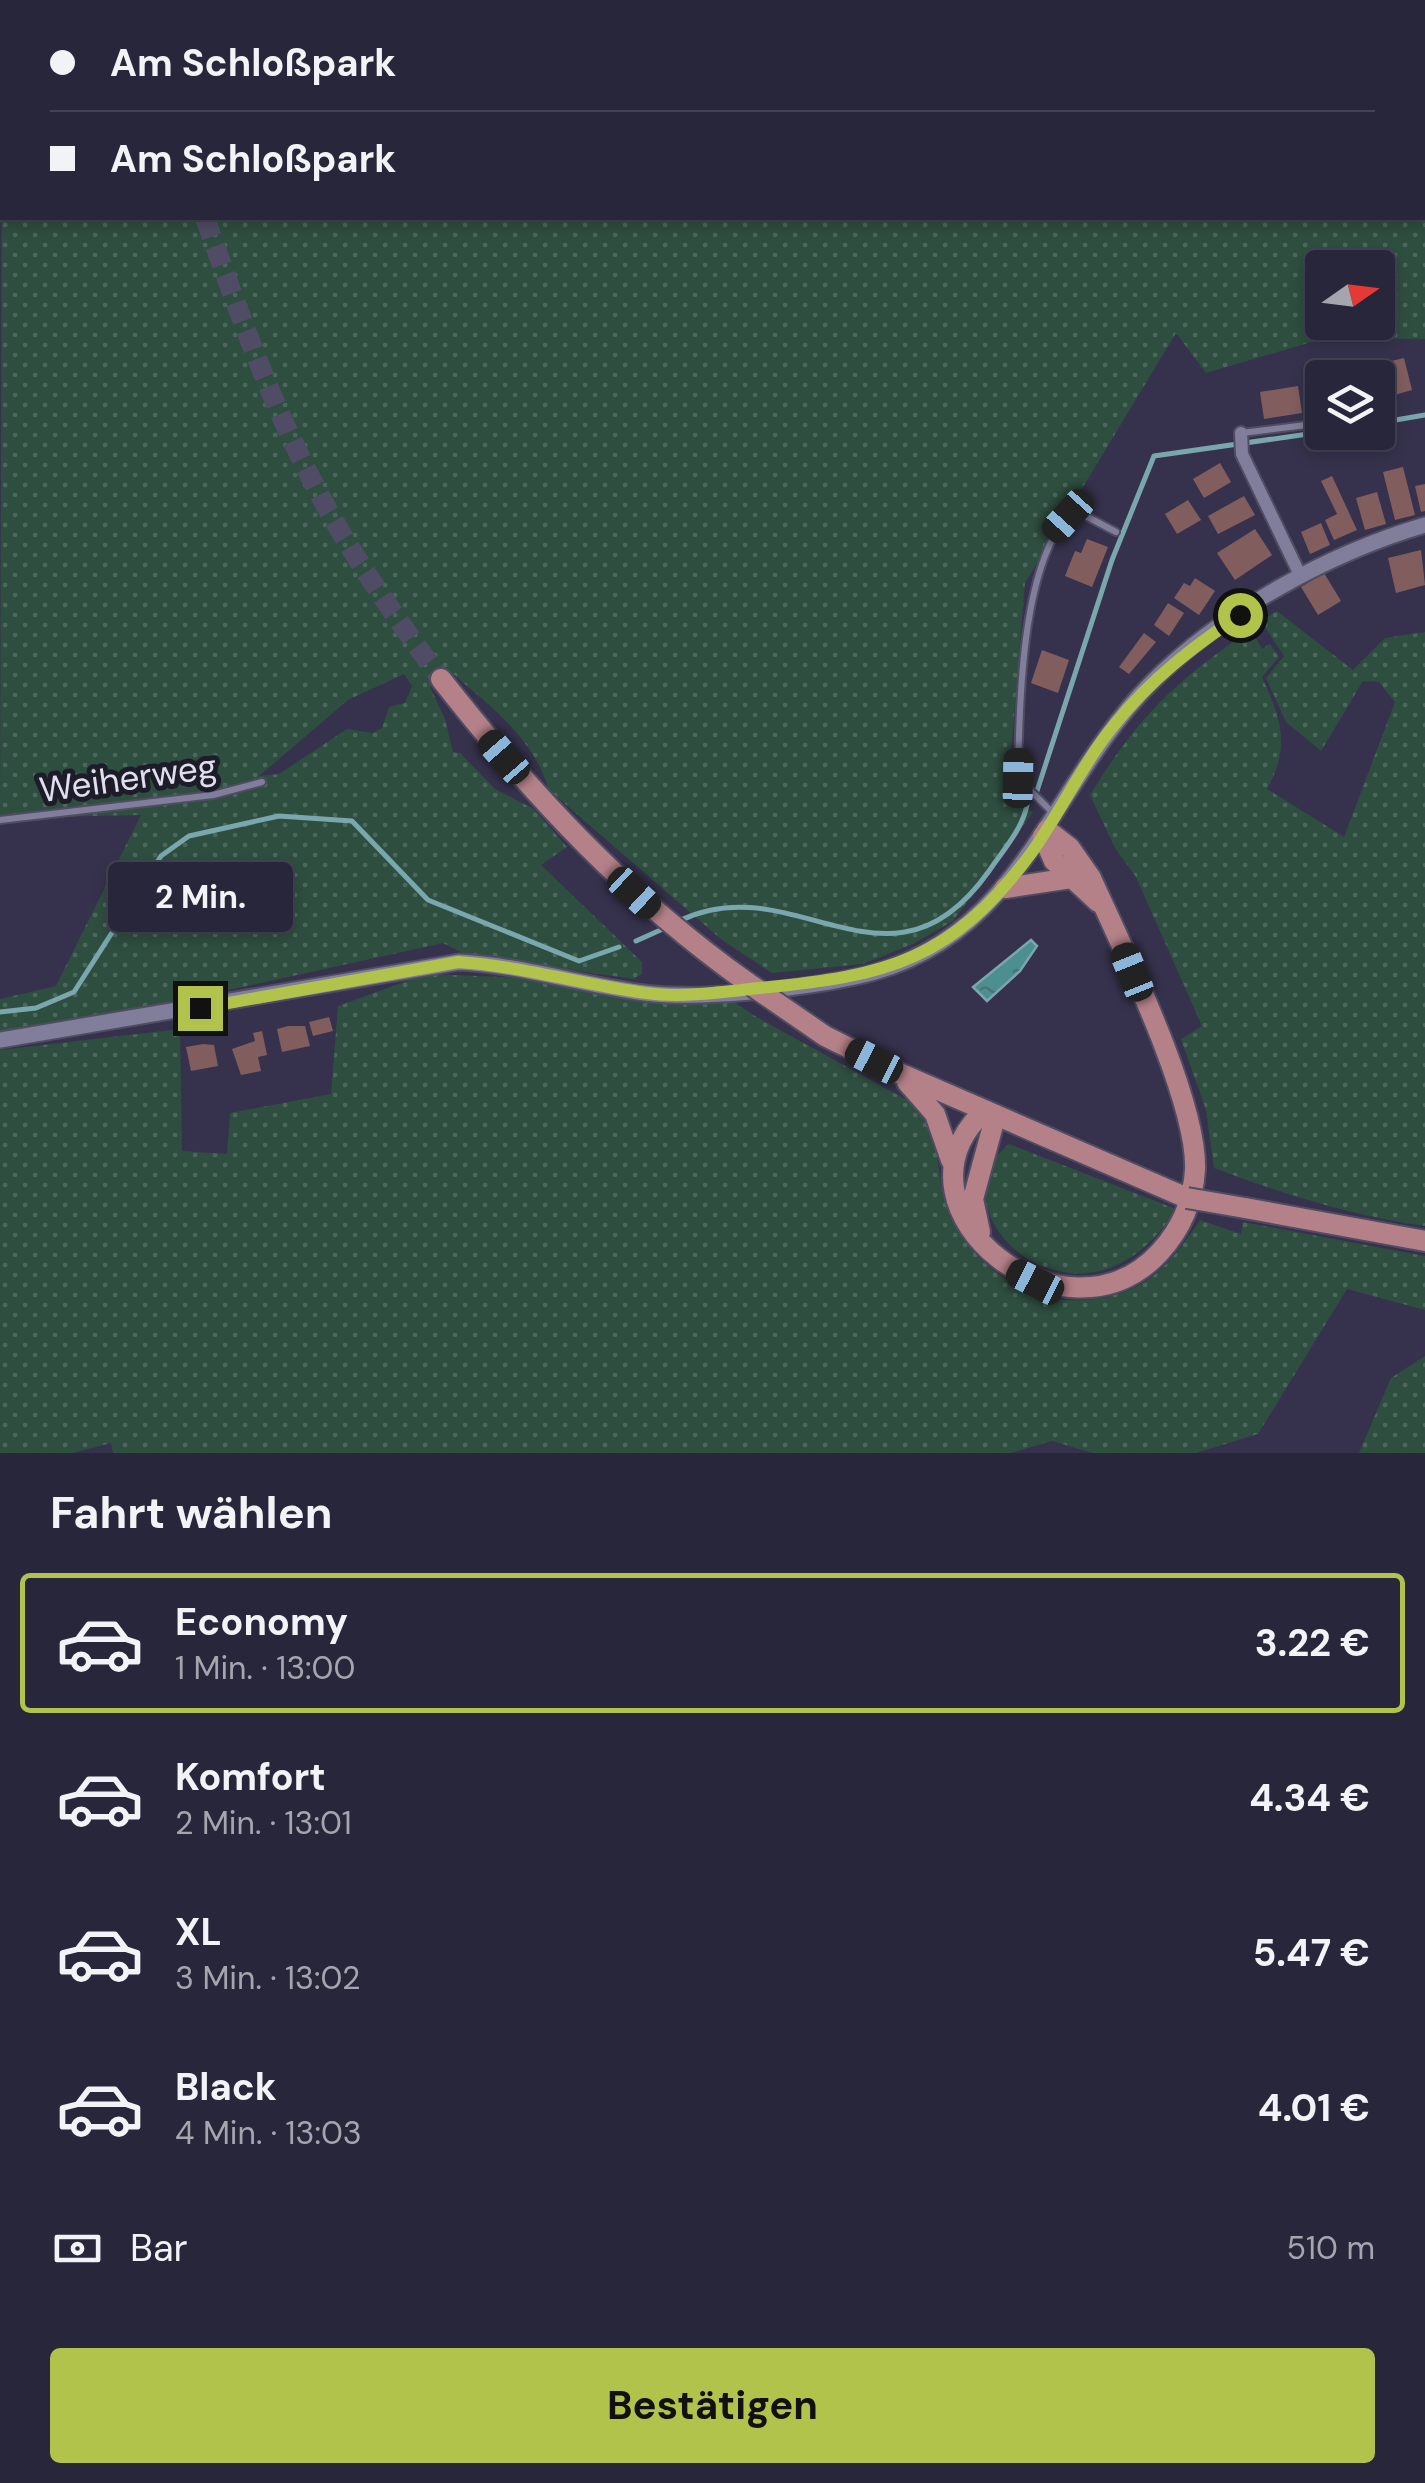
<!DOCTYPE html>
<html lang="de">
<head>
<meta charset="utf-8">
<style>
	body { margin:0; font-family:"DM Sans",sans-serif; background:#343245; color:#f1f3f6; height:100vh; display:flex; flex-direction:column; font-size:38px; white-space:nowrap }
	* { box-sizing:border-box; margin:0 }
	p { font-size:32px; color:#a5a5af }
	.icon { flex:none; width:55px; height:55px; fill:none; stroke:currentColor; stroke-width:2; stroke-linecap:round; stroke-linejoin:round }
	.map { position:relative; height:1453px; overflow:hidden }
	.sheet { display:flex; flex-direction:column; background:#28263a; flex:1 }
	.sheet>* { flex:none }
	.hud { position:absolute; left:0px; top:0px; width:1425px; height:220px; box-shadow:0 5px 15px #0003,0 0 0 2px #444354; display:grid; align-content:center; height:220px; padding:0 50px; background:#28263a }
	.needle { width:65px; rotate:76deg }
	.controls { position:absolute; left:1305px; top:250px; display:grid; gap:20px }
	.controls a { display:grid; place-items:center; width:90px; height:90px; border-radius:10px; background:#28263a; box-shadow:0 5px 15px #0003,0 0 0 2px #444354; font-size:50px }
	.end { position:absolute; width:45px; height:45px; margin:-22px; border:12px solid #b2c34c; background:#111; box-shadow:0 0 0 5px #111 }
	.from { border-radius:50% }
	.bubble { position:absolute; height:70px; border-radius:10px; background:#28263a; box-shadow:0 5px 15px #0003,0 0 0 2px #444354; font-size:32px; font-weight:700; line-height:70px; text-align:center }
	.car { position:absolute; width:30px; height:60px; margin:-30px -15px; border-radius:12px; box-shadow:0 0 8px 2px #0007; background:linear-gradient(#222 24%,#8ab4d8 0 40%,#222 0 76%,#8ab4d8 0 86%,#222 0) }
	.hud b { display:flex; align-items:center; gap:35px; height:95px; font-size:38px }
	.hud b+b { border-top:2px solid #444354 }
	.hud i { width:25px; height:25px; background:#f1f3f6 }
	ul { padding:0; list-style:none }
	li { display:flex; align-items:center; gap:30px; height:140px; margin:0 20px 15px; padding:0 30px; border:5px solid transparent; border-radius:10px }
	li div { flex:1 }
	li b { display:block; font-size:38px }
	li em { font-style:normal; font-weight:700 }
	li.current { border-color:#b2c34c }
	li>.icon { width:90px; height:90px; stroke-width:1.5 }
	h2 { padding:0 50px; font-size:45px; line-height:120px }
	.pay { display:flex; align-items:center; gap:25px; height:110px; padding:0 50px; font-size:38px }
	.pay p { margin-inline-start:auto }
	.button { display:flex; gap:20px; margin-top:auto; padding:20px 50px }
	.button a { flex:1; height:115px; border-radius:10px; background:#b2c34c; color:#111; font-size:40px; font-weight:700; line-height:115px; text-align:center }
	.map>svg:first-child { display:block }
</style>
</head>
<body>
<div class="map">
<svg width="1425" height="1453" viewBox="0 0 1425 1453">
	<defs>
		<pattern id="grass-dots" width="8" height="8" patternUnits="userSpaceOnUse" patternTransform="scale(2.5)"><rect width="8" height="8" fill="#2e4e3f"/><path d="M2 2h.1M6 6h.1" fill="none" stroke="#4c675b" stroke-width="1.8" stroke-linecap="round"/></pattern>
		<pattern id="water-ripples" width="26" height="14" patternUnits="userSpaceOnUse" patternTransform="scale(2.5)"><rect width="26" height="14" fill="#4d8f91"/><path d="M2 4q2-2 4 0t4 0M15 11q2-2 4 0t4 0" fill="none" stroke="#4a7477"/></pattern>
	</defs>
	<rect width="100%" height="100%" fill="#36324d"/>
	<g fill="url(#grass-dots)" fill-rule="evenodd">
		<polygon points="0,0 1235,0 2,2 2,22"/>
		<path d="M2,88V218H1422L1425,161V339L1325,338L1206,373L1176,333L1025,583L1007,801L1033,812L953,921L913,944L863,964L772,973L722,940L549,790C533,737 492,708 452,673L430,687L445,719L453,752L460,753L495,789L534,809L567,847L541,865L642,962V974L634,979L467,955L443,943L88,1021L0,1033V999L56,986L141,815L0,818ZM1322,268H1378V322H1322ZM404,674L412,686L405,703L389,707L382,728L372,733L347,729L279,774L259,776L348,700Z"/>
		<path d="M1277,611L1353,670L1385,638L1425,632V1226C1352,1216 1283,1194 1214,1168L1206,1110L1181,1039L1202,1026L1136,877L1115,848L1090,795C1141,713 1173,684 1251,629L1262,649L1270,644L1279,657L1262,677C1281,720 1291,745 1267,789L1344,837L1395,702L1379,682L1363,681L1321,751L1286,722L1266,678L1284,656L1261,621Z"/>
		<path d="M426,974L530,978L630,998L713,987L753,1015L916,1105C945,1136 933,1182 952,1219C986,1286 1060,1319 1131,1289C1162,1276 1182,1246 1200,1220L1241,1234L1243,1222L1425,1256V1310L1347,1289L1258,1434L1196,1453H1092L1052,1441L1011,1453H113L111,1443L73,1453H0V1050L180,1029L182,1151L227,1154L230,1113L331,1094L338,1006Z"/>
		<path d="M1009,1144L1176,1209C1083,1358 924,1211 1009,1144Z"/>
		<polygon points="1425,1356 1425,1453 1359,1453 1391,1378"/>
	</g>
	<polygon fill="url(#water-ripples)" stroke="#79a7ad" stroke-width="2.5" points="1031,940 1037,946 1020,971 987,1001 973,987"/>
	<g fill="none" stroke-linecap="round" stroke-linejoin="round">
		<g stroke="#79a7ad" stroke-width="5">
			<polyline points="1378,423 1425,415"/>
			<polyline points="1036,794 1112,560 1154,456 1322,432"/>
			<path d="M679,921C795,864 890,1011 989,871C1003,850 1022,830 1027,805"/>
			<polyline points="636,941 665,928"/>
			<polyline points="0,1012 36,1008 74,992 161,856 189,836 279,816 352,821 428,900 579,961 619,947"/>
		</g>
	</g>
	<g fill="#815e5d">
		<polygon points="1404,358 1412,390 1384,398 1375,365"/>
		<polygon points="1298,386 1302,413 1264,419 1260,392"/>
		<polygon points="1220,463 1231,482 1204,498 1193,479"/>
		<polygon points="1403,467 1415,515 1395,520 1383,472"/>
		<polygon points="1332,476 1357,530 1334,540 1325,520 1337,514 1321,481"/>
		<polygon points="1425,484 1425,511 1421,512 1415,486"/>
		<polygon points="1377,492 1386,524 1365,530 1356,498"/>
		<polygon points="1244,496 1255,515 1218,534 1208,516"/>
		<polygon points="1188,500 1201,520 1177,534 1165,514"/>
		<polygon points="1321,523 1330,545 1310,554 1301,532"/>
		<polygon points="1255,529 1272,555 1235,580 1217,553"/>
		<polygon points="1087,539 1108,547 1092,587 1065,576 1075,551 1081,553"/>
		<polygon points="1421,550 1425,585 1396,593 1388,558"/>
		<polygon points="1324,573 1341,601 1318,615 1301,587"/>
		<polygon points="1195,578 1215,591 1199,615 1174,598 1184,583 1190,586"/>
		<polygon points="1168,603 1184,613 1169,636 1154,625"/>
		<polygon points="1144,633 1156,642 1129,674 1119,667"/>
		<polygon points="1042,650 1069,660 1058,693 1031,683"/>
		<polygon points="329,1017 333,1031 313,1036 309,1022"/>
		<polygon points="288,1026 305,1026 310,1046 282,1052 277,1029"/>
		<polygon points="262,1031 267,1055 258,1057 261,1071 241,1075 232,1049 255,1041 253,1033"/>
		<polygon points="203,1044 214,1045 218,1066 191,1071 186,1047"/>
	</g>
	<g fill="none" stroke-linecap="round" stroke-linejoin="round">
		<g stroke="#504c65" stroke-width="20" stroke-dasharray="20 10" stroke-linecap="butt">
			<polyline points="136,0 137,2"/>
			<path d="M205,218C237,307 268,396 312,480C348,551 394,615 441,679"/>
		</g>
		<g stroke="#504d63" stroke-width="10">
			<g id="service">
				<polyline points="1378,415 1384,409"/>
				<polyline points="1242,433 1322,423"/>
				<path d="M1055,815L1018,778C1019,708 1021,568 1068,516L1084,515L1116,532"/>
				<polyline points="0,820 213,795 262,782"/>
			</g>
		</g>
		<g stroke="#504d63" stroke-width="16">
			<polyline id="minor" points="1241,433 1242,454 1300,575"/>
		</g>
		<g stroke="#504d63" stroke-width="19">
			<path id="tertiary" d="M0,1040L459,962C521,965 582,985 645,993C700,1000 800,989 855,977C1022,943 1047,787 1152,682C1223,611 1330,553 1425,525"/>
		</g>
		<g stroke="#504d63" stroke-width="24">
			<g id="primary">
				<path d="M441,679C531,794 628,898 748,983"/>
				<polyline points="1043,836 1054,861 1098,902"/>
				<polyline points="1005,888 1071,878"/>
				<polyline points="899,1073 1187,1198"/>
				<polyline points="907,1082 935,1114 951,1160"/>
				<path d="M982,1113C882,1211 1066,1355 1160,1252C1181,1229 1193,1202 1195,1170C1198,1101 1121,945 1091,878L1070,848L1047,830"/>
				<polyline points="1245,1208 1425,1241"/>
				<polyline points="980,1232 973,1199 995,1118"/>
			</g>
		</g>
		<use href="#service" stroke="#817e9c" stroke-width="6"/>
		<use href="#minor" stroke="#817e9c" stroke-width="12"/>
		<use href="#tertiary" stroke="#817e9c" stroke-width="15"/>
		<use href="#primary" stroke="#b58189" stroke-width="20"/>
		<g stroke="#504d63" stroke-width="24" stroke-linecap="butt">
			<g id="primary-bridge">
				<polyline points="748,983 825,1036 899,1073"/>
				<polyline points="1187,1198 1245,1208"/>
			</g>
		</g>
		<use href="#primary-bridge" stroke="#b58189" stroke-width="20"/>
	</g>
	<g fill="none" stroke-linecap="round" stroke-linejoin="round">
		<path stroke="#b2c34c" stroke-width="12" d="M200,1008L458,962C522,966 583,985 646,993C682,998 723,992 759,988C889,976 952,960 1032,852C1061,811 1083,763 1115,724C1151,679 1193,647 1240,615"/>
	</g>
	<g text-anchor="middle" stroke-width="10" stroke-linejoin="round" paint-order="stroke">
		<g font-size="35" fill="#e0dfef" stroke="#1d1c28">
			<text transform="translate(128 778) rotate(-8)" y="12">Weiherweg</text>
		</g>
	</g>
</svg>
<div class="controls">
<a><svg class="needle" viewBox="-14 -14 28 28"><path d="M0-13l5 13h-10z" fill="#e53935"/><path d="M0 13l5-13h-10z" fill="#a5a5af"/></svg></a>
<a><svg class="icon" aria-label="layers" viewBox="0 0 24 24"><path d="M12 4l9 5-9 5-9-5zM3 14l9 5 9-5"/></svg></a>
</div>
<i class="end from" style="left:1240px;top:615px"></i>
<i class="end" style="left:200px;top:1008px"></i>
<div class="bubble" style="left:108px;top:862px;width:185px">2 Min.</div>
<i class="car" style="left:1068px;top:516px;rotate:222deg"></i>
<i class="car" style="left:504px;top:757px;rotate:319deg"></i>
<i class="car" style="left:1018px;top:778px;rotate:1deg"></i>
<i class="car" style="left:634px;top:893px;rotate:133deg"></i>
<i class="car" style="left:1132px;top:972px;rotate:338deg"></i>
<i class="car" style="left:874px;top:1061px;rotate:297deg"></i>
<i class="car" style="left:1035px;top:1282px;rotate:297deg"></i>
<div class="hud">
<b><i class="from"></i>Am Schloßpark</b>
<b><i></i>Am Schloßpark</b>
</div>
</div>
<section class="sheet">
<h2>Fahrt wählen</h2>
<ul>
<li class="current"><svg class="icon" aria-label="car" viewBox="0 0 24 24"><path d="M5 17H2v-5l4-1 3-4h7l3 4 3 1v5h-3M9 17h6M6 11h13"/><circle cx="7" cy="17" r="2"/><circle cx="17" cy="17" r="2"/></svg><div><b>Economy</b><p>1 Min. · 13:00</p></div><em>3.22 €</em></li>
<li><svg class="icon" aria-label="car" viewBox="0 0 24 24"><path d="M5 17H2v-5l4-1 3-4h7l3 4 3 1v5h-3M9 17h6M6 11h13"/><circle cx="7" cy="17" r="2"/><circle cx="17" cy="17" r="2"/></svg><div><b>Komfort</b><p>2 Min. · 13:01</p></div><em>4.34 €</em></li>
<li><svg class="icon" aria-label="car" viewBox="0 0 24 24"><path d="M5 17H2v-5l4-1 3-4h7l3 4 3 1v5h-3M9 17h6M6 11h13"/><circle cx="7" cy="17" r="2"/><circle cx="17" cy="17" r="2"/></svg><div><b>XL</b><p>3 Min. · 13:02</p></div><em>5.47 €</em></li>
<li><svg class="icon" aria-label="car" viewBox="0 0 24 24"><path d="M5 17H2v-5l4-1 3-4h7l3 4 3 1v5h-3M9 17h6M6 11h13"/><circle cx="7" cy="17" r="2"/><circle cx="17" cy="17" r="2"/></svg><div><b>Black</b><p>4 Min. · 13:03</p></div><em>4.01 €</em></li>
</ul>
<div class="pay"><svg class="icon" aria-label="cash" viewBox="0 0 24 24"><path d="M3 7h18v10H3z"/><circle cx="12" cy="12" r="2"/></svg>Bar<p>510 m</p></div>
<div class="button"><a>Bestätigen</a></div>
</section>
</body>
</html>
